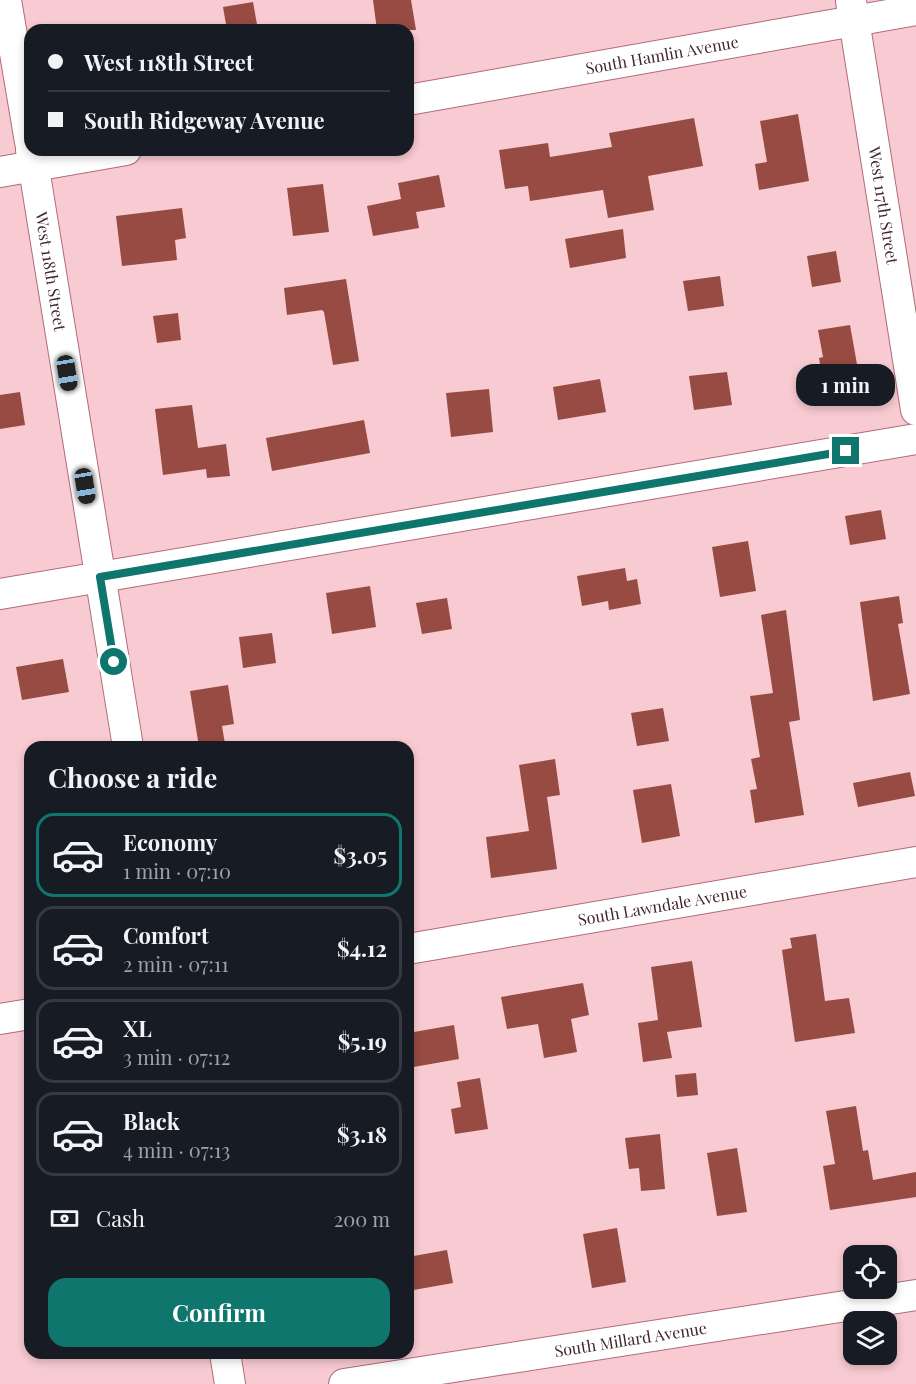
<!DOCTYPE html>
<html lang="en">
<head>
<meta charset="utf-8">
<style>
	body { margin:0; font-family:"Playfair Display",serif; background:#242831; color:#f1f3f6; height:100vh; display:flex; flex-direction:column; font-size:22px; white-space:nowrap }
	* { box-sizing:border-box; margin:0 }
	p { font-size:20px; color:#9ea1a6 }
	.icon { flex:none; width:33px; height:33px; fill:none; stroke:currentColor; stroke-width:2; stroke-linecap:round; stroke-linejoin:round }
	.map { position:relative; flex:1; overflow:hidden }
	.details { position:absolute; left:24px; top:741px; width:390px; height:618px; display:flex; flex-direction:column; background:#171b24; border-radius:18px; box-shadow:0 3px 9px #0003 }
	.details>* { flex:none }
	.banner { position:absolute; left:24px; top:24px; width:390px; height:132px; border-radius:18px; box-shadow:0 3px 9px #0003; display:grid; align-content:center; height:132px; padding:0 24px; background:#171b24 }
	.controls { position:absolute; left:843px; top:1245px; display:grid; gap:12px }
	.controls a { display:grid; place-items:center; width:54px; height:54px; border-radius:12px; background:#171b24; box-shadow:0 3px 9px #0003; font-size:30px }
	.end { position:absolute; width:27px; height:27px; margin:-14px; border:8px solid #0f766e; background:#fff; box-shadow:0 0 0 3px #fff }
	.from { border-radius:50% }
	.bubble { position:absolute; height:42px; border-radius:18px; background:#171b24; box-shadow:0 3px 9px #0003; font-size:20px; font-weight:700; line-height:42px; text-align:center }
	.car { position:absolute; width:18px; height:36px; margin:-18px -9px; border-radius:8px; box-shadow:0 0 4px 2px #0007; background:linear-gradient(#222 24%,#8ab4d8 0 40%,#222 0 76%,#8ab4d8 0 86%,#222 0) }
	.banner b { display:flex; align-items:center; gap:21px; height:57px; font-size:22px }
	.banner b+b { border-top:2px solid #363941 }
	.banner i { width:15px; height:15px; background:#f1f3f6 }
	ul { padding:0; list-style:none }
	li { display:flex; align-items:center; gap:18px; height:84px; margin:0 12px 9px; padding:0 12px; border:3px solid #363941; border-radius:18px }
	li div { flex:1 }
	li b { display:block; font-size:22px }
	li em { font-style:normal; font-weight:700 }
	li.on { border-color:#0f766e }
	li>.icon { width:54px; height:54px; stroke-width:1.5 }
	h2 { padding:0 24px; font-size:27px; line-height:72px }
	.pay { display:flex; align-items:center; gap:15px; height:66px; padding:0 24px; font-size:22px }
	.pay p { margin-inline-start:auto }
	.primary-button { display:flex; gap:12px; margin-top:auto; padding:12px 24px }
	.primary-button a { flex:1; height:69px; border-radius:18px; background:#0f766e; color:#fff; font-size:24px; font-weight:700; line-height:69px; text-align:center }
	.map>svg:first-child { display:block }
</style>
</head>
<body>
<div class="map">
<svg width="916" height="1384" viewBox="0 0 916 1384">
	<rect width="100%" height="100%" fill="#f8cad1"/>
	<g fill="#974b42">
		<polygon points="373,0 411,0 416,30 377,30"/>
		<polygon points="253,2 258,30 227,30 223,7"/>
		<polygon points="798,114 809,181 759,190 755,164 767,162 760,121"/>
		<polygon points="694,118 703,166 648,176 654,210 608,218 603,190 530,201 528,186 505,189 499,150 548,143 550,157 612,147 609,133"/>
		<polygon points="439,175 445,207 416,212 419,228 373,236 367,206 401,199 398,183"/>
		<polygon points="323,184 329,232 293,236 287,188"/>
		<polygon points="182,208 186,238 175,240 177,260 122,266 116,216"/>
		<polygon points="623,229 626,258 570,268 565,239"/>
		<polygon points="836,251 841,282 812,287 807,256"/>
		<polygon points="720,276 724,306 688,311 683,281"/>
		<polygon points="346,279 359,361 333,365 324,312 322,310 287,315 284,288"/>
		<polygon points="178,313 181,340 157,343 153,316"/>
		<polygon points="850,325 860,381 824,387 819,358 823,357 818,330"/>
		<polygon points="727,372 732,405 694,410 689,376"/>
		<polygon points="600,379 606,412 558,420 553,387"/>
		<polygon points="489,389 493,432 451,437 446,393"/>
		<polygon points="20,392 25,425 0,429 0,395"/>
		<polygon points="192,405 198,448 226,444 230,476 207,478 206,469 163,475 155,409"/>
		<polygon points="364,420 370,453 272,471 266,438"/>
		<polygon points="881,510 886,539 850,545 845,516"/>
		<polygon points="748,541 756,591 720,597 712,547"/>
		<polygon points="625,568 627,581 637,579 641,604 609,610 608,601 582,606 577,576"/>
		<polygon points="370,586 376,627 332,634 326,593"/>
		<polygon points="899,596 903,623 898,624 910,694 873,701 860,602"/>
		<polygon points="447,598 452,629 422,634 416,603"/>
		<polygon points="786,610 800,720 789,722 804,815 755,823 750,790 757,789 751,759 760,757 750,696 773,693 761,615"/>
		<polygon points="272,633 276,663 243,668 239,637"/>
		<polygon points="63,659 69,692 22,700 16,667"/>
		<polygon points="228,685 234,724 222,726 225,744 199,747 190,691"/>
		<polygon points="663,708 669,741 637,746 631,713"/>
		<polygon points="555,759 560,795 547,797 557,869 491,878 486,837 529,831 519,765"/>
		<polygon points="910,772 915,796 858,807 853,783"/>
		<polygon points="671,784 680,836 642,843 633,790"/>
		<polygon points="816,934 825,1001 849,998 855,1033 795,1042 782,950 792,948 790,938"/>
		<polygon points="692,961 702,1027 667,1032 672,1058 643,1062 638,1023 658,1020 651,967"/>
		<polygon points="583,983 589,1015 571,1019 577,1052 544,1058 538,1024 507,1029 501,997"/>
		<polygon points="454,1025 459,1059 408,1068 408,1033"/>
		<polygon points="696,1073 698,1095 677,1097 675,1075"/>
		<polygon points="480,1078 488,1129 455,1134 451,1109 461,1107 457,1082"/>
		<polygon points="856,1106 863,1151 868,1150 873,1180 916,1172 916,1197 830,1210 823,1166 835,1164 826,1111"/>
		<polygon points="660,1134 665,1189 641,1191 639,1168 629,1169 625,1138"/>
		<polygon points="737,1148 747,1212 717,1216 707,1153"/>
		<polygon points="617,1228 626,1282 592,1288 583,1234"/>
		<polygon points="447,1250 453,1283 408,1291 408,1257"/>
	</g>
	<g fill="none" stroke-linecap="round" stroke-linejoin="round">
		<g stroke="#b06c79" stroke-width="32">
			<g id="street">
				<polyline points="6,0 30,142"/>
				<path id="s1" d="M851,1L916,410"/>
				<path id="s2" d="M408,100L916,10"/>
				<path id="s3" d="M31,150L128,747"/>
				<polyline points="0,172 126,150"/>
				<polyline points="0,594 916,439"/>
				<path id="s4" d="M408,949L916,862"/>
				<polyline points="0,1019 30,1014"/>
				<polyline points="225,1353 230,1384"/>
				<path id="s5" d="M344,1384L916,1295"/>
			</g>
		</g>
		<use href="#street" stroke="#fff" stroke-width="30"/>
	</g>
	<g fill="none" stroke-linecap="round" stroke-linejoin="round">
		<polyline stroke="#0f766e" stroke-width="8" points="114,662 100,577 846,451"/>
	</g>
	<g text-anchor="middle" stroke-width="6" stroke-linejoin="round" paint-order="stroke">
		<g font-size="16" fill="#41252a" stroke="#fbdce0">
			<text dy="6" stroke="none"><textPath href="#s2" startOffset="258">South Hamlin Avenue</textPath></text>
			<text dy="6" stroke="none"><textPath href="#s1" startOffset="207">West 117th Street</textPath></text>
			<text dy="6" stroke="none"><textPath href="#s3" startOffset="123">West 118th Street</textPath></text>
			<text dy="6" stroke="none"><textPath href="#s4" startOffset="258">South Lawndale Avenue</textPath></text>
			<text dy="6" stroke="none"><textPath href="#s5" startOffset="290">South Millard Avenue</textPath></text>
		</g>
	</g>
</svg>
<div class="controls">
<a><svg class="icon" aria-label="locate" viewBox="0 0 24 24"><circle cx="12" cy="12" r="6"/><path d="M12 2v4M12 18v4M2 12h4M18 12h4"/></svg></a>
<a><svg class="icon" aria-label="layers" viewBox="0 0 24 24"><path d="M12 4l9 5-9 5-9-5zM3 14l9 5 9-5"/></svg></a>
</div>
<i class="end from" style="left:114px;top:662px"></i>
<i class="end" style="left:846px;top:451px"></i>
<div class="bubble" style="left:796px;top:364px;width:99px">1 min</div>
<i class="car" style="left:67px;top:373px;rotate:171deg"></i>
<i class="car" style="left:85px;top:486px;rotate:171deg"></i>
<div class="banner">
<b><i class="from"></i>West 118th Street</b>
<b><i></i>South Ridgeway Avenue</b>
</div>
<section class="details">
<h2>Choose a ride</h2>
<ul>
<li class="on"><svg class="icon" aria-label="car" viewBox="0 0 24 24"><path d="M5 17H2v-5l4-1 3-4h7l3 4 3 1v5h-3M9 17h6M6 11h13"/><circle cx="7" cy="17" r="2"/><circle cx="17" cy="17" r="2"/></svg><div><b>Economy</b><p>1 min · 07:10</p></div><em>$3.05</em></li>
<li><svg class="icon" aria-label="car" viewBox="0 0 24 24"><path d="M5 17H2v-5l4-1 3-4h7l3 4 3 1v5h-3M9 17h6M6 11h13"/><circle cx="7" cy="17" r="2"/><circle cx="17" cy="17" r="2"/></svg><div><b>Comfort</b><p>2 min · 07:11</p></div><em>$4.12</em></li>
<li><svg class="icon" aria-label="car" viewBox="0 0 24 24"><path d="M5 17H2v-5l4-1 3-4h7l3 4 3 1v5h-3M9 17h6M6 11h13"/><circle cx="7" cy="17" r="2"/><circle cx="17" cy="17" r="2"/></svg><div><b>XL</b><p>3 min · 07:12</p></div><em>$5.19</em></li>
<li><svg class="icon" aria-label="car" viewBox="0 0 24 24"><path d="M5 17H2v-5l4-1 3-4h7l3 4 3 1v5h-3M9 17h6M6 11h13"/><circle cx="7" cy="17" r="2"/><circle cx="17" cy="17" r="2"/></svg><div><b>Black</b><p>4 min · 07:13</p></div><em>$3.18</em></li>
</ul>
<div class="pay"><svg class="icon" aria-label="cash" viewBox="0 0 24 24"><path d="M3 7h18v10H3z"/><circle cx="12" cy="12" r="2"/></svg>Cash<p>200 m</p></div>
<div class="primary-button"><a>Confirm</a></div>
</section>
</div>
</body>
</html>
